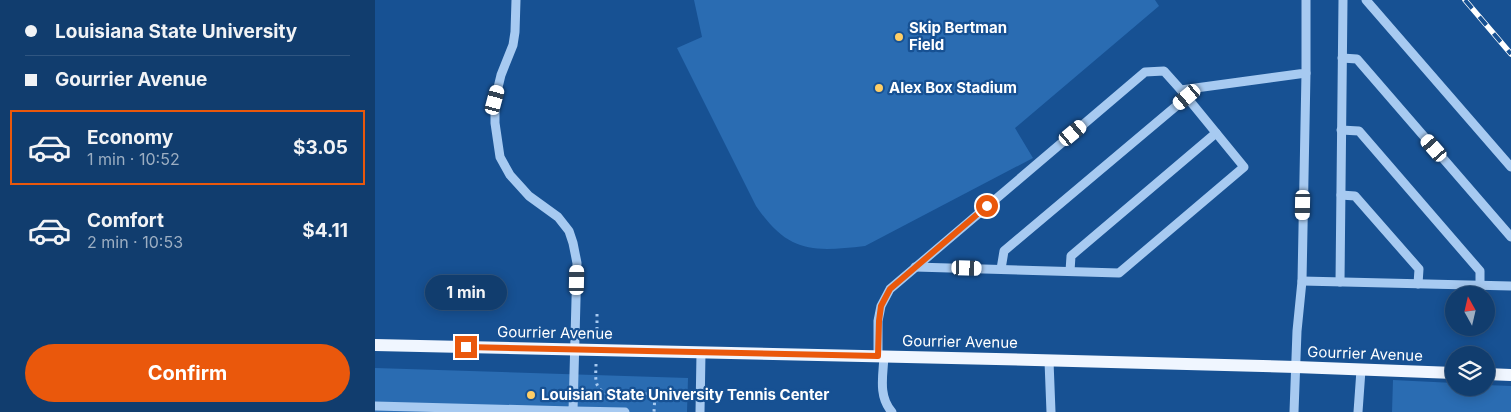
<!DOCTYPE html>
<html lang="en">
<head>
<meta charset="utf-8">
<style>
	body { margin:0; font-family:Inter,sans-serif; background:#1a4473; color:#f1f3f6; height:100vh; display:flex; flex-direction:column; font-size:19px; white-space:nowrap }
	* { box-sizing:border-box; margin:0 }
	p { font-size:16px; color:#9caec2 }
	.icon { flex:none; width:28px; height:28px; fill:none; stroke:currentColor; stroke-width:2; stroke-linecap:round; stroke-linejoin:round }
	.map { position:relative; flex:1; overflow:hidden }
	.details { display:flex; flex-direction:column; background:#113d6e; width:375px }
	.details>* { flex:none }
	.guide { display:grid; align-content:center; height:110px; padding:0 25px; background:#113d6e }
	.needle { width:32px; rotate:352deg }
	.buttons { position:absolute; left:1070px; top:286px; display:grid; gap:10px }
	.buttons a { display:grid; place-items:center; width:50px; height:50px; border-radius:50%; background:#113d6e; box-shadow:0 2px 12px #0003,0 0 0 1px #305681; font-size:25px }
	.end { position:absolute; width:22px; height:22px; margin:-11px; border:6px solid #ea580c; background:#fff; box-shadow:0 0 0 2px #fff }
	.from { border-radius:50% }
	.bubble { position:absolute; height:35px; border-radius:18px; background:#113d6e; box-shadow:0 2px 12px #0003,0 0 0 1px #305681; font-size:16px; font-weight:700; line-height:35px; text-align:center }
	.car { position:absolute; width:15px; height:30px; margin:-15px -8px; border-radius:6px; box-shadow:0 0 4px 1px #0007; background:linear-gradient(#fff 24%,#345 0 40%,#fff 0 76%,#345 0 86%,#fff 0) }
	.guide b { display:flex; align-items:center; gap:18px; height:48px; font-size:19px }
	.guide b+b { border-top:1px solid #305681 }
	.guide i { width:12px; height:12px; background:#f1f3f6 }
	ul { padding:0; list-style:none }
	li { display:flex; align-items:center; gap:15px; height:75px; margin:0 10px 8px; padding:0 15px; border:2px solid transparent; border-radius:0px }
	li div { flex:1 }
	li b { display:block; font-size:19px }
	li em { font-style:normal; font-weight:700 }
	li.current { border-color:#ea580c }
	li>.icon { width:45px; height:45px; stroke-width:1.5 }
	.button { display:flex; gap:10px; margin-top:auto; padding:10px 25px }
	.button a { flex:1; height:58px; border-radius:30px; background:#ea580c; color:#fff; font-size:20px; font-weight:700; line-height:58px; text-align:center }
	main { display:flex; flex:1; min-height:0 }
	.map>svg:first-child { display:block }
</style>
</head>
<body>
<main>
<section class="details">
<div class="guide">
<b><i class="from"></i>Louisiana State University</b>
<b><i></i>Gourrier Avenue</b>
</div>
<ul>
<li class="current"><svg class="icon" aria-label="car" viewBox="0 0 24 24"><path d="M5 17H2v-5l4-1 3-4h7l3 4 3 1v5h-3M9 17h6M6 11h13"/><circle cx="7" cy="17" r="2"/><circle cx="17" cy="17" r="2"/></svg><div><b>Economy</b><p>1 min · 10:52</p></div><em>$3.05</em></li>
<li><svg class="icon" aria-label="car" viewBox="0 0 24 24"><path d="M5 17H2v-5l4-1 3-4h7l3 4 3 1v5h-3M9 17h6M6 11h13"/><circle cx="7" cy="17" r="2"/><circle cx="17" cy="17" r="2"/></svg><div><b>Comfort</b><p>2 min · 10:53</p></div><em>$4.11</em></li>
</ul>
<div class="button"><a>Confirm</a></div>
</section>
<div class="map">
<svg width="1136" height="412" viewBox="0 0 1136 412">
	<rect width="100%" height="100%" fill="#175193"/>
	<g fill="#2a6cb2">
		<path d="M319,0H780L784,6L640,128L658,158L490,246C437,252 413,253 381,206L302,48L327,37Z"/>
		<polygon points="0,368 313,378 312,412 0,412"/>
		<polygon points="1018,380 1079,383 1079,388 1111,388 1111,385 1136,386 1136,412 1017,412"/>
	</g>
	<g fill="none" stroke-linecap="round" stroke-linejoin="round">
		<g stroke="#a7caf1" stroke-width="3" stroke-dasharray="2.5 4" stroke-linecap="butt">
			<polyline points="222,336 222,314"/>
			<path d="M221,364C221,376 218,388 231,393L280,394L279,412"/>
		</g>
		<g stroke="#a7caf1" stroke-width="9">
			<polyline points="991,0 1136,167"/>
			<polyline points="967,58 982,59 1136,237"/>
			<polyline points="966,130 984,131 1105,271 1105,285"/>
			<polyline points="966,195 980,196 1044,269 1043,284"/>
			<polyline points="540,267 744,273 869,167 806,90"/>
			<polyline points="626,269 629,251 812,97"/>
			<polyline points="695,271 696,256 841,133"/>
			<polyline points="927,281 1136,286"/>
			<polyline points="965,282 968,0"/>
			<polyline points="503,356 503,321 506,306 515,289 770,72 789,71 806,90 931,73 931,0"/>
			<path d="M509,357C508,375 503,397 517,412"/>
			<polyline points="674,361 676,412"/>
			<polyline points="0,406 198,411 202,263 198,243 194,231 183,217 154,196 135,175 125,157 120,123 120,100 126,75 138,45 140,32 141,0"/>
			<polyline points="198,411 250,412"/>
			<polyline points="325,412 326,353"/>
			<polyline points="919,412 922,331 927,281 931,73"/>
			<polyline points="983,412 986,370"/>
		</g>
		<g stroke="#f0f6ff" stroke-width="12">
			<polyline points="0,345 660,360 921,367 1079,373"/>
			<polyline points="1111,374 1136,375"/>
		</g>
		<g stroke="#fff" stroke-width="5.5">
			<polyline id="rail" points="1090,0 1136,54"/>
		</g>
		<use href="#rail" stroke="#175193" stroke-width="4" stroke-dasharray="11" stroke-linecap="butt"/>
	</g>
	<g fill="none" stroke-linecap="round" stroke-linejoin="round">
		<polyline stroke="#ea580c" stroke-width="6" points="91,347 503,356 504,321 506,306 515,289 612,206"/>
	</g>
	<g fill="#ffce66" stroke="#175193" stroke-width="2">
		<circle cx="524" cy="37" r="5"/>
		<circle cx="504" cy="88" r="5"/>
		<circle cx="156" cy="395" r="5"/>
	</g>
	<g text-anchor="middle" stroke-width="4.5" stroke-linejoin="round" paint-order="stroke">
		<g font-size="15" font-weight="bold" fill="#fff" stroke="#175193" text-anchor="start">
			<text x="534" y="33">Skip Bertman<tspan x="534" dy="17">Field</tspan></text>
			<text x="514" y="93">Alex Box Stadium</text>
			<text x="166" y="400">Louisian State University Tennis Center</text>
		</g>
		<g font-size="15" fill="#fff" stroke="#175193">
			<text transform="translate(180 333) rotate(1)" y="5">Gourrier Avenue</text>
			<text transform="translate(585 342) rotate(1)" y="5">Gourrier Avenue</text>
			<text transform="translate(990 354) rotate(2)" y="5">Gourrier Avenue</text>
		</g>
	</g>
</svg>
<div class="buttons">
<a><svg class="needle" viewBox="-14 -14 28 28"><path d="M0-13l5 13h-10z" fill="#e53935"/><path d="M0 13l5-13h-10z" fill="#9caec2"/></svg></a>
<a><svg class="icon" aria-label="layers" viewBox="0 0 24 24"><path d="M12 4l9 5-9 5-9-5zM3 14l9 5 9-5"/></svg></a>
</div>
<i class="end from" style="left:612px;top:206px"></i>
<i class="end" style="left:91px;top:347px"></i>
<div class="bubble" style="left:50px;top:275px;width:82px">1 min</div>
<i class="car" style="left:812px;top:97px;rotate:230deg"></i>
<i class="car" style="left:120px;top:100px;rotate:15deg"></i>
<i class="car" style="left:698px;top:133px;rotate:50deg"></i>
<i class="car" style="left:1059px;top:148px;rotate:319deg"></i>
<i class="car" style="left:928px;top:205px;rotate:181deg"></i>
<i class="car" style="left:592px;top:268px;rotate:92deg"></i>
<i class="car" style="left:202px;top:280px;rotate:1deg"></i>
</div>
</main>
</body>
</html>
